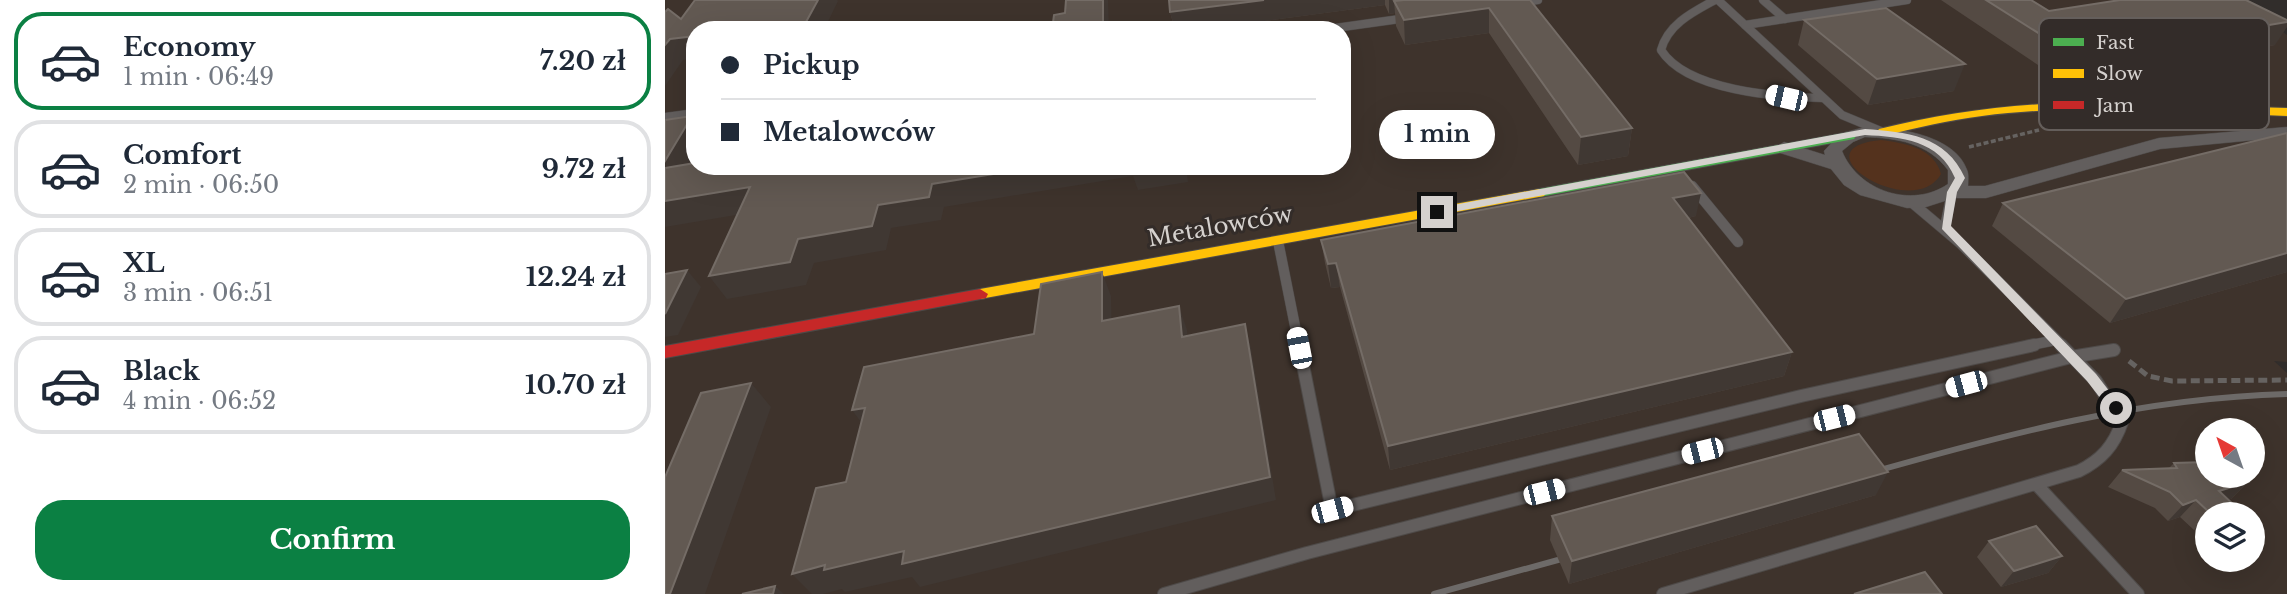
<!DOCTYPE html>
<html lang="en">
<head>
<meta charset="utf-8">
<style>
	body { margin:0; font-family:"Libre Baskerville",serif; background:#f2f2f3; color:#1f2937; height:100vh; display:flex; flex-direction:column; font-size:26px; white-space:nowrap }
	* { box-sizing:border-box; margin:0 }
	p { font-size:23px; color:#747a83 }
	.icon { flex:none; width:38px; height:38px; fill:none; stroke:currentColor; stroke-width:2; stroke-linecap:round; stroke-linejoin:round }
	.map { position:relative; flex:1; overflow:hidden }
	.panel { display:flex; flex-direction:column; background:#fff; width:665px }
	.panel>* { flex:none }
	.banner { position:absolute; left:21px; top:21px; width:665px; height:154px; border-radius:28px; box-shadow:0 7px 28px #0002; display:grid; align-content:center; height:154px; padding:0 35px; background:#fff }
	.needle { width:46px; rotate:320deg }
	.tools { position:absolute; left:1530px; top:418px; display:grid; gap:14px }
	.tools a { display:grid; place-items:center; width:70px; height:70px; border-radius:50%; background:#fff; box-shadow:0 7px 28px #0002; font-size:35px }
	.end { position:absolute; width:32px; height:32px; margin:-16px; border:9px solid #d5d1ce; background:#111; box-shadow:0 0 0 4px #111 }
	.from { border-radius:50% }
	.bubble { position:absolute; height:49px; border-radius:24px; background:#fff; box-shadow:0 7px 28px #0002; font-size:23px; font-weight:800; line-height:49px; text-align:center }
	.car { position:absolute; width:21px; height:42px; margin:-21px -10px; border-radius:9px; box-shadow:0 0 5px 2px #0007; background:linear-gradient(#fff 24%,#345 0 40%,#fff 0 76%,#345 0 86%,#fff 0) }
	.banner b { display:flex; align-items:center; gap:24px; height:66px; font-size:26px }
	.banner b+b { border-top:2px solid #e0e1e3 }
	.banner i { width:18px; height:18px; background:#1f2937 }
	ul { padding:12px 0 0; list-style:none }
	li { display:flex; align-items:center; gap:21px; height:98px; margin:0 14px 10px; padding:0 21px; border:4px solid #e0e1e3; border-radius:28px }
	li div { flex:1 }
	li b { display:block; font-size:26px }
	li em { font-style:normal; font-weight:800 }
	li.selected { border-color:#0b8043 }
	li>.icon { width:63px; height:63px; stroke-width:1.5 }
	.cta { display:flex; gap:14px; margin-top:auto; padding:14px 35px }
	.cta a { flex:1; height:80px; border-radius:28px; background:#0b8043; color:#fff; font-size:28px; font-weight:800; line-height:80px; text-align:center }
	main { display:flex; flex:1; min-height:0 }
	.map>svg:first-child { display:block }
</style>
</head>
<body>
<main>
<section class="panel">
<ul>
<li class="selected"><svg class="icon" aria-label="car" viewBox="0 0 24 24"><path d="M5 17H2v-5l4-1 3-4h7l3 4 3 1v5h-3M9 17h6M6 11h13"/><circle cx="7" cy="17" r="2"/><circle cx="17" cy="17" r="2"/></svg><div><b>Economy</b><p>1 min · 06:49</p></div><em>7.20 zł</em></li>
<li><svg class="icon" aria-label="car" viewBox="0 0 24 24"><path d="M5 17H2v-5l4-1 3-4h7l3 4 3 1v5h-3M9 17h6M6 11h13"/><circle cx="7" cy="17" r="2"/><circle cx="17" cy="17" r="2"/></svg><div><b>Comfort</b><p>2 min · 06:50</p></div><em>9.72 zł</em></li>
<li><svg class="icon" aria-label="car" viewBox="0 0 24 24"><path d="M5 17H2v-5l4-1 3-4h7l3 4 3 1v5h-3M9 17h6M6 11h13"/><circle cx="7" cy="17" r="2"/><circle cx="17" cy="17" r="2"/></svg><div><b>XL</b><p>3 min · 06:51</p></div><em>12.24 zł</em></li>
<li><svg class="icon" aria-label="car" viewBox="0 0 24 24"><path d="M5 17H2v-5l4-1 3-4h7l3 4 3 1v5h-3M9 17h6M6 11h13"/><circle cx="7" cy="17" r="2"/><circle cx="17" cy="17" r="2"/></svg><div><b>Black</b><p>4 min · 06:52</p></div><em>10.70 zł</em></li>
</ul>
<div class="cta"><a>Confirm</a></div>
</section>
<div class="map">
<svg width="1622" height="594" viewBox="0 0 1622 594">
	<rect width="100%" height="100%" fill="#312d2b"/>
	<path fill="#3e332c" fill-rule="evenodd" d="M0,0H1574L1622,35V362L1609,361L1622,373V594H0ZM30,30H677V166H30ZM1542,430H1587V476H1542ZM1542,514H1587V560H1542Z"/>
	<path fill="#54321d" d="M1216,140C1240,143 1269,148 1276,174C1248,223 1128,148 1216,140Z"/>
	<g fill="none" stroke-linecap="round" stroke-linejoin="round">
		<g stroke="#4e4a48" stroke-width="9">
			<g id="lane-far2">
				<path d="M1050,0C1028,12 1003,24 996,50C1022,91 1112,97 1157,98"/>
				<polyline points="1053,0 1177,115 1218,132"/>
				<polyline points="1098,0 1120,19"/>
				<polyline points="852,3 873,0"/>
				<polyline points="1080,25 1242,0"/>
				<polyline points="656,30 742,18"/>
				<polyline points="0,117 30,113"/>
			</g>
		</g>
		<g stroke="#4e4a48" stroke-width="11">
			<g id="lane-far1">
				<polyline points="1027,186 1073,242"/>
				<polyline points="1245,201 1296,244 1398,346"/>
				<polyline points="1280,227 1287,192"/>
				<polyline points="613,241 634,346"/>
				<polyline points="1361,346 1391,340"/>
			</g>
		</g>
		<g stroke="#4e4a48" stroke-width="14">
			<g id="lane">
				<polyline points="634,345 667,510 1136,396 1369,345"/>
				<polyline points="1372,485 1473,594"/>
				<polyline points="499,594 642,553 1406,357 1449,350"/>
				<path d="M998,594L1414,471C1436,460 1449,446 1457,422L1431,381L1396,345"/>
			</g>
		</g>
		<g stroke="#4e4a48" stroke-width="1">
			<path id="street" d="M1200,127C1231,127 1290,135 1302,170C1304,174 1303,181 1303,186H1320L1494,138L1622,127V137L1495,149L1321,198H1289L1261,207L1242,208L1195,195L1179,185L1166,169L1112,152L1110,148L1119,142L1160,155L1159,151L1175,134ZM1200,137C1232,138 1263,143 1283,170V184C1247,209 1193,191 1177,151L1188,142Z"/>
		</g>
		<g stroke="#4e4a48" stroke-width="2">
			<polygon id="fast" points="1185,132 1191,136 1189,139 874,197 867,193 874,189"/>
		</g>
		<g stroke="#4e4a48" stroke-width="2">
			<g id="slow">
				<path d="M1419,102L1622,108V116C1521,112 1418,103 1317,116C1284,120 1251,128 1218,136L1212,132L1214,129C1282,112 1348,104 1419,102Z"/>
				<polygon points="874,189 881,193 879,196 315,299 307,294 315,289"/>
			</g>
		</g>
		<g stroke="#4e4a48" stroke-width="2">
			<polygon id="jam" points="315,289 323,294 321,298 0,358 0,346"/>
		</g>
		<polyline stroke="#666361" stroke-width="3.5" stroke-dasharray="5 2.5" stroke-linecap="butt" points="1304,147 1374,130"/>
		<polyline stroke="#666361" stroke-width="5" stroke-dasharray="9 4.5" stroke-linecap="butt" points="1464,361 1483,376 1507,381 1622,380"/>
		<use href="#lane-far2" stroke="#625e5d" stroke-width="8"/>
		<use href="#lane-far1" stroke="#625e5d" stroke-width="10"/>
		<use href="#lane" stroke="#625e5d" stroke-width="12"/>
		<use href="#street" fill="#625e5d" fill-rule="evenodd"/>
		<use href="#fast" fill="#4caf50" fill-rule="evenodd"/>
		<use href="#slow" fill="#ffc107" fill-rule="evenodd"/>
		<use href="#jam" fill="#c62828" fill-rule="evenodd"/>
		<g stroke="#6d6a68" stroke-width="6">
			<path d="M1201,474C1342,434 1475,398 1622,394"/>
			<polyline points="769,594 911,555"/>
		</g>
	</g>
	<g fill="#544a43">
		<polygon points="504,0 865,0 967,128 963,156 913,165 824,33 740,45 731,26 730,13 724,14 720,5 531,30 510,30 505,12"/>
		<polygon points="1276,0 1366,0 1384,11 1610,45 1438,75 1436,79 1403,85"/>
		<polygon points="1139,20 1289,91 1203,105 1133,45"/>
		<polygon points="1622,133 1622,272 1445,323 1327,226 1338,203"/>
		<polygon points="1031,216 1023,218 1127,352 1119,376 725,470 675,287 666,288 660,263 656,240"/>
		<polygon points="1509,463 1583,482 1566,499 1563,499 1569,505 1559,514 1542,514 1542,525 1529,530 1515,517 1503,521 1490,508 1443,487 1457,470 1504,468"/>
		<polygon points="1211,495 904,584 885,540 887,516"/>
		<polygon points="1324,541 1397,556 1383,573 1336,587 1312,557"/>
	</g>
	<g fill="#403833">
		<polygon points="153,0 172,0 173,1 159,30 79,30"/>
		<polygon points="438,0 443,0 444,30 427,30"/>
		<polygon points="599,0 720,0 720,5 531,30 510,30 505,12"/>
		<polygon points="724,0 825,0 729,1 730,13 724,14"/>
		<polygon points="824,8 824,33 740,45 739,20"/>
		<polygon points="1622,22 1622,27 1610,45 1438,75 1436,79 1403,85 1416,60 1444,52"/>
		<polygon points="30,36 30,58 18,60 0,86 0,45 5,39"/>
		<polygon points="1300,64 1289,91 1203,105 1212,79"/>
		<polygon points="27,116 30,121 30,160 12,192 0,176 0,161"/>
		<polygon points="967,128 963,156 913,165 916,137"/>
		<polygon points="377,166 521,166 523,182 473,190 468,176 279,207 276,220 226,228 221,250 149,263 141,285 62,299 44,276 213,205 267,184"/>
		<polygon points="85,187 101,210 0,227 0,201"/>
		<polygon points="1036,193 1031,216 1003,222 1008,198"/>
		<polygon points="1622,253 1622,272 1445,323 1461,299"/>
		<polygon points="671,263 675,287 666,288 663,264"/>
		<polygon points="22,270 36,287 13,335 0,337 0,314"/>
		<polygon points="437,272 446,296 447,345 437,321"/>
		<polygon points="514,306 522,330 524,361 517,337"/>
		<polygon points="580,324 586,348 611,500 255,587 247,577 180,592 177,589 158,594 147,594 127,574 160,565"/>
		<polygon points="1127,352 1119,376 725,470 723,446"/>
		<polygon points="86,383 106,407 40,594 5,594"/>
		<polygon points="200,408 205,434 187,410"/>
		<polygon points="1223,472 1211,495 904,584 907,561"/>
		<polygon points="1583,482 1566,499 1538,508 1554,491"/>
		<polygon points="1531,500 1515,517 1503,521 1518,505"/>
		<polygon points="1569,505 1559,514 1544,514 1545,513"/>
		<polygon points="1542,517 1542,525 1529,530"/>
		<polygon points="1397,556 1383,573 1336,587 1349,571"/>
		<polygon points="110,586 119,594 108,594"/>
	</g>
	<g fill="#625952" stroke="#746c66" stroke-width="2">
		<polygon points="30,0 153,0 141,22 79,30 30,30 30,36 5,39 0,45 0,12 3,9 16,19"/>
		<polygon points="401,0 438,0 438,28 427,30 387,30 389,15 400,13"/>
		<polygon points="504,0 599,0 505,12"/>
		<polygon points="739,0 865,0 967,128 916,137 824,8 739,20 729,1"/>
		<polygon points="1321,0 1366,0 1384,11 1455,0 1581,0 1622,20 1622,22 1444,52 1449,55 1416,60"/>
		<polygon points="1221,8 1300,64 1212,79 1139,20"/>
		<polygon points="27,116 0,161 0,120"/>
		<polygon points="1622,133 1622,253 1461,299 1338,203"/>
		<polygon points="30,163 30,166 377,166 267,184 264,197 213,205 207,226 133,239 125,262 44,276 85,187 0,201 0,168"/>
		<polygon points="1019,172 1036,193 1008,198 1127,352 723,446 671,263 663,264 656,240"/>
		<polygon points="22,270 0,314 0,274"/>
		<polygon points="437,272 437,321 514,306 517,337 580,324 605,477 237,564 239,551 159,570 160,565 127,574 151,488 181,482 200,408 187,410 199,367 369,334 376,284"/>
		<polygon points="86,383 5,594 0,594 0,477 36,393"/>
		<polygon points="1194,434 1223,472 907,561 887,516"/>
		<polygon points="1542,462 1542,476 1576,476 1583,482 1554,491 1569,505 1545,513 1531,500 1518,505 1505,492 1457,470 1512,468 1509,463"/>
		<polygon points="1371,526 1397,556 1349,571 1324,541"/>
		<polygon points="1260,572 1277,594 1189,594"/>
		<polygon points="110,586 108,594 77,594"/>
	</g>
	<path fill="#d5d1ce" d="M1200,129C1241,132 1281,135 1300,178L1292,192L1286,226L1431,374L1455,405V412H1446L1422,381L1277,229L1282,192L1290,178C1274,140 1237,137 1200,135L772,215L767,212L772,208Z"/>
	<g text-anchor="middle" stroke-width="6" stroke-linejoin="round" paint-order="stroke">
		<g font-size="23" fill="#d5d1ce" stroke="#332c29">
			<text transform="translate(555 226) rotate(-10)" y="8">Metalowców</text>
		</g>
	</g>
	<rect x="1374" y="18" width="230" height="112" rx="10" fill="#332c29" stroke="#645e5b" stroke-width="2"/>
	<rect x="1388" y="38" width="31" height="8" fill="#4caf50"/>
	<rect x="1388" y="69" width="31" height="9" fill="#ffc107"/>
	<rect x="1388" y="101" width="31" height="8" fill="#c62828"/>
	<g font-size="19" fill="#d5d1ce">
		<text x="1431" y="49">Fast</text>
		<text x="1431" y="80">Slow</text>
		<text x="1431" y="112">Jam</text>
	</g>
</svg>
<div class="tools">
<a><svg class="needle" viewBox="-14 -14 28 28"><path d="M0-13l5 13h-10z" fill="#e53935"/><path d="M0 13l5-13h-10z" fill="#747a83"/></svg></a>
<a><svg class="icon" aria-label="layers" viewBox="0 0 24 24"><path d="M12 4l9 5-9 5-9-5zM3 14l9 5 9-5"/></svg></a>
</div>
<i class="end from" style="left:1451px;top:408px"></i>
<i class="end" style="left:772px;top:212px"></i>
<div class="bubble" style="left:714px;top:110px;width:116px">1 min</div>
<i class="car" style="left:1121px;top:98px;rotate:283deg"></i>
<i class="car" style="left:634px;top:348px;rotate:349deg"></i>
<i class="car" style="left:1301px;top:384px;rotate:255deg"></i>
<i class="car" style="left:1169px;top:418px;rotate:76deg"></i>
<i class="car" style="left:1037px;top:451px;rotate:256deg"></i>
<i class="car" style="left:879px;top:492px;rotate:76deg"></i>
<i class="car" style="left:667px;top:510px;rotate:75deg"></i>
<div class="banner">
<b><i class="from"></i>Pickup</b>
<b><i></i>Metalowców</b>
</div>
</div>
</main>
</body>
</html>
